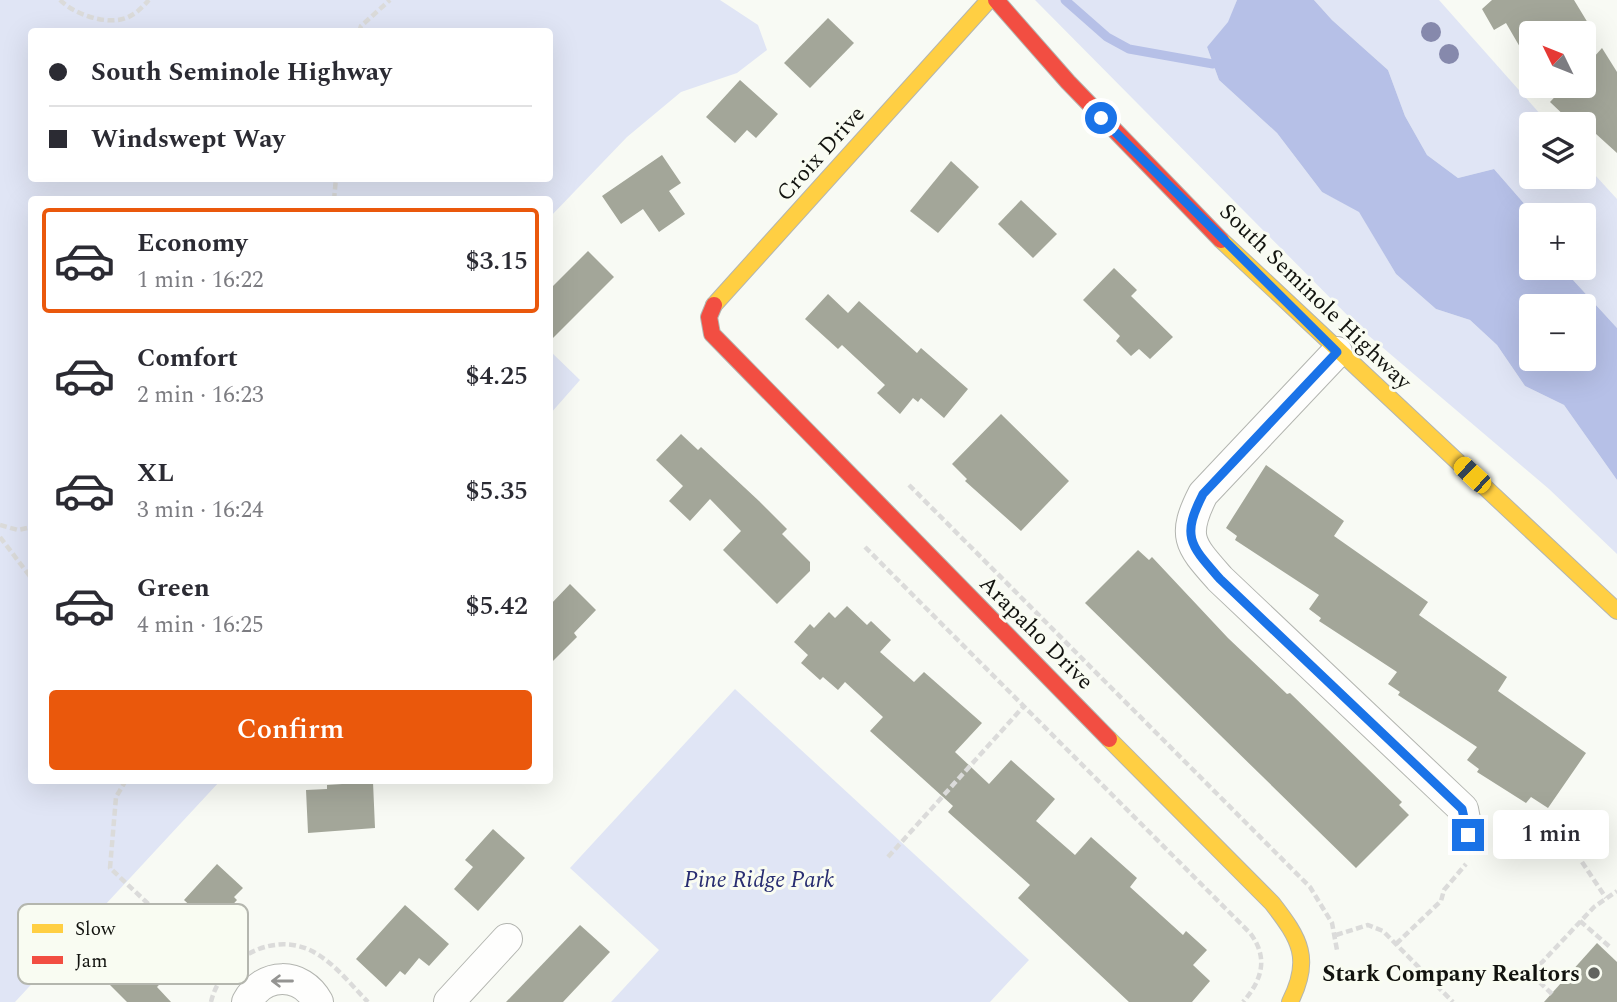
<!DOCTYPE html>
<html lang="en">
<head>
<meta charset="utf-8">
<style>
	body { margin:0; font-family:Spectral,serif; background:#f7f7f7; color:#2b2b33; height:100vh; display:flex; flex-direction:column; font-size:26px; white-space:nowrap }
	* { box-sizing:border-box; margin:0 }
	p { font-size:23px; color:#7c7c81 }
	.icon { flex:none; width:38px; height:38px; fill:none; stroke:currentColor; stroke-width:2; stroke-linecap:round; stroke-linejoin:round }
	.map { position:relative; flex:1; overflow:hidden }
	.details { position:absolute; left:28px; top:196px; width:525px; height:588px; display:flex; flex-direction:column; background:#fff; border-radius:7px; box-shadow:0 7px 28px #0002 }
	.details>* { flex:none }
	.hud { position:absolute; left:28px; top:28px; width:525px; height:154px; border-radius:7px; box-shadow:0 7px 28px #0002; display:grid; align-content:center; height:154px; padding:0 21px; background:#fff }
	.needle { width:46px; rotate:313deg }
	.buttons { position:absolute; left:1519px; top:21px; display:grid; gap:14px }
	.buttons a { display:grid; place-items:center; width:77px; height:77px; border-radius:7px; background:#fff; box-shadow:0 7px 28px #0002; font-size:35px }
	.end { position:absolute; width:32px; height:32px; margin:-16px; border:9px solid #1a73e8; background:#fff; box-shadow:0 0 0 4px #fff }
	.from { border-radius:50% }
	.bubble { position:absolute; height:49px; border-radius:7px; background:#fff; box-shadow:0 7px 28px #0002; font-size:23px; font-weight:600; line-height:49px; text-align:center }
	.car { position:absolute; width:21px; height:42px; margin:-21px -10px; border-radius:9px; box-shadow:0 0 5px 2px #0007; background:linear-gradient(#f5c518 24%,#345 0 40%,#f5c518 0 76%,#345 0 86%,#f5c518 0) }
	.hud b { display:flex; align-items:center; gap:24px; height:66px; font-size:26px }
	.hud b+b { border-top:2px solid #e1e1e2 }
	.hud i { width:18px; height:18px; background:#2b2b33 }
	ul { padding:12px 0 0; list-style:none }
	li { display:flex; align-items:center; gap:21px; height:105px; margin:0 14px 10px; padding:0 7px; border:4px solid transparent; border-radius:7px }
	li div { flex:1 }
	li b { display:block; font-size:26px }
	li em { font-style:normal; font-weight:600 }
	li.selected { border-color:#ea580c }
	li>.icon { width:63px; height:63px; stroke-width:1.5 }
	.primary-button { display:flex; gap:14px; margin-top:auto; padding:14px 21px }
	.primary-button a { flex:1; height:80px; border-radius:7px; background:#ea580c; color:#fff; font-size:28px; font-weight:600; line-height:80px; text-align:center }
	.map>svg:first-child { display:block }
</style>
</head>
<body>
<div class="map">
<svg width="1617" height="1002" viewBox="0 0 1617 1002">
	<rect width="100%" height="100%" fill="#f8faf4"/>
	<g fill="#e0e5f5" fill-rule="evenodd">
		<path d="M0,0H720L758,25L767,50L737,73L681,92L627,137L550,217V200H32V780L220,781L15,1002H0ZM32,32H550V178H32Z"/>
		<polygon points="1035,0 1237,0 1229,22 1207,47 1219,80 1277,133 1322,192 1359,211 1396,274 1436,309 1470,320 1497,345 1525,386 1564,405 1617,480 1617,554 1549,489 1362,330"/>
		<polygon points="1314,0 1439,0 1549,124 1531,124 1531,177 1584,177 1584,163 1617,199 1617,328 1573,280 1566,268 1584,268 1584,215 1534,215 1494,169 1458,178 1427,155 1405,116 1388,70 1332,20"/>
		<polygon points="550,351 580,380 550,414"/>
		<polygon points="735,689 1029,960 990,1002 611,1002 659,950 570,868"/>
	</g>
	<path fill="#b6c0e7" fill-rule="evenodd" d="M1237,0H1314L1332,20L1388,70L1405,116L1427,155L1458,178L1494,169L1534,215H1531V268H1566L1573,280L1617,328V480L1564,405L1525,386L1497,345L1470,320L1436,309L1396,274L1359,212L1322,192L1277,133L1219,80L1207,47L1228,22ZM1531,306H1584V359H1531Z"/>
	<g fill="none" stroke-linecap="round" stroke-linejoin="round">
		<polyline stroke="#b6c0e7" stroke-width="9" points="1065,0 1107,37 1129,49 1213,64"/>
	</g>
	<g fill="#a3a699">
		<polygon points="1492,0 1574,0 1594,33 1531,33 1531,66 1506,23 1494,30 1482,9"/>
		<polygon points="828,18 854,43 810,88 784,63"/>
		<polygon points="1602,48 1617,72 1617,153 1574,114 1569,120 1550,102 1565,86 1584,86 1584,68"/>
		<polygon points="740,80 778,114 756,138 747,130 735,143 706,117"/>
		<polygon points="662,155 681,183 669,191 685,214 659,232 643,209 621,224 602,196"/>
		<polygon points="951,161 979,187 938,233 910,211"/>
		<polygon points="1021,200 1057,234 1033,258 998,224"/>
		<polygon points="588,251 614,277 550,341 550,289"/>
		<polygon points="1114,268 1137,290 1131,296 1173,337 1150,359 1139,349 1131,356 1116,341 1120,336 1083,300"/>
		<polygon points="828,294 848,313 859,301 917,353 921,348 968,389 944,418 921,398 918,402 913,398 900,414 877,393 885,385 842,345 838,349 805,319"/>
		<polygon points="1001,414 1069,481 1021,531 965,481 967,479 952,464"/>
		<polygon points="681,434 698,450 701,447 759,501 787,529 782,534 810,562 810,571 777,604 723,550 741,531 710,499 690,521 669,501 683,486 656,460"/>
		<polygon points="1266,465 1344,521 1334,536 1428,602 1419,615 1507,677 1498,691 1586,753 1548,808 1531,797 1526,803 1477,772 1479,769 1467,760 1477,747 1398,695 1400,692 1388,684 1397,672 1319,621 1321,618 1309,609 1319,595 1235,540 1237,536 1226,528"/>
		<polygon points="1138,550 1149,560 1152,557 1228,638 1287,694 1290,693 1402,802 1399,805 1409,815 1356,868 1085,603"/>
		<polygon points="570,584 596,610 574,633 577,637 550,664 550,605"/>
		<polygon points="847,606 867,625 871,621 891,640 880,652 914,682 924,672 982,723 955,752 989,784 1011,760 1055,799 1036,821 1075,855 1091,837 1137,878 1130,887 1183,935 1186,931 1207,950 1193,965 1210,981 1192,1002 1129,1002 1018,898 1030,885 948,812 953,806 870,731 883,717 845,682 838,690 823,677 820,680 801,663 808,655 794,642 810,624 814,628 829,612 835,618"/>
		<polygon points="373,782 375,828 308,833 306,790 327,789 327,785"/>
		<polygon points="493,829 525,858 478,911 454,889 473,867 465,860"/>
		<polygon points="217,864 243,888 234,897 237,900 225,913 233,921 212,944 189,921 197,912 184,900"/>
		<polygon points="405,905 449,944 429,966 419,958 405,975 400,971 386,987 356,959"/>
		<polygon points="580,925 610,952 563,1002 506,1002"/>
		<polygon points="139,939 172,971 157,987 171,1002 127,1002 102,977"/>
		<polygon points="1597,943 1617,962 1617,1002 1544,1002"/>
	</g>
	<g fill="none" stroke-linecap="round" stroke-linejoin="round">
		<g stroke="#b3b5b0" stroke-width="32">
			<g id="street">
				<path d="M1337,352L1203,494C1181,537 1190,545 1220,579L1463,809L1468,835"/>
				<path d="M247,1002C263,972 301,971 318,1002"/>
				<polyline points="449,1002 507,939"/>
			</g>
		</g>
		<g stroke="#b3b5b0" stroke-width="18">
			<g id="slow">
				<polyline points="1221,240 1617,611"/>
				<polyline points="714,305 989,0"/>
				<path d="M1109,739L1272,903C1300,939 1312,959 1290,1002"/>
			</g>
		</g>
		<g stroke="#b3b5b0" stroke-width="18">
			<g id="jam">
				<polyline points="996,0 1068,82 1221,240"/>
				<polyline points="714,305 709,317 712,334 1109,739"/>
			</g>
		</g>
		<g stroke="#dbdbda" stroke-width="4.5" stroke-dasharray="7 3.5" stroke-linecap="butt">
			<path d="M60,0C75,15 112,28 132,15C138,12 144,5 149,0"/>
			<polyline points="359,32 361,26 390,0"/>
			<polyline points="334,200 336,178"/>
			<polyline points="909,485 1310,887 1332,923 1337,950"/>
			<polyline points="0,525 18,530 32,527"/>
			<polyline points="0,537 32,579"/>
			<path d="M865,547L1250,933C1269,958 1262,980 1243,1002"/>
			<polyline points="126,780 116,797 110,868 223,974"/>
			<polyline points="888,857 1024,706"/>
			<polyline points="1582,862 1606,898"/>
			<polyline points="1580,921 1610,947"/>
			<polyline points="1336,935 1368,925 1383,931 1453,1002"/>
			<polyline points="1396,944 1441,901 1444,890 1466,864"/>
			<polyline points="1552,994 1531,974 1594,907 1617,891"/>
			<path d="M211,1002C221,958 276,928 317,954C337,966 352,986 368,1002"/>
		</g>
		<use href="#street" stroke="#fefefd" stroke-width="30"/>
		<use href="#slow" stroke="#ffcf43" stroke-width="16"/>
		<use href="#jam" stroke="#f24e42" stroke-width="16"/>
	</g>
	<g fill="#8689ac">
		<circle cx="1431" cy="32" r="10"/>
		<circle cx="1449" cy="54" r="10"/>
	</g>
	<defs><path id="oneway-shaft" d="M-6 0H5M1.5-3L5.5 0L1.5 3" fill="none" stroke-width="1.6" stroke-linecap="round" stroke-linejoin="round" transform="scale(1.75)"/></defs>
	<use stroke="#949492" href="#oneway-shaft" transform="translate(282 981) rotate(180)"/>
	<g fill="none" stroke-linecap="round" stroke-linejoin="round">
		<path stroke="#1a73e8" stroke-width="9" d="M1101,118L1337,352L1203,494C1181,537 1190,545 1220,579L1462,809L1468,835"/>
	</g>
	<circle fill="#62645f" stroke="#f9fcf2" stroke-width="2.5" cx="1594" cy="973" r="7"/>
	<g text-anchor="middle" stroke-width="6" stroke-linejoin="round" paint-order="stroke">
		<g font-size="23" fill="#12130f" stroke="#f9fcf2">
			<text transform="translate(820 153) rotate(-48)" y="8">Croix Drive</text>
			<text transform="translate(1316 296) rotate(44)" y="8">South Seminole Highway</text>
			<text transform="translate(1037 632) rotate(45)" y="8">Arapaho Drive</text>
		</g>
		<g font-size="23" font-style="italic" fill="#282d71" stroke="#f9fcf2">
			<text x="759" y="887">Pine Ridge Park</text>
		</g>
		<g font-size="23" font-weight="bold" fill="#12130f" stroke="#f9fcf2" text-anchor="end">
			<text x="1580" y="981">Stark Company Realtors</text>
		</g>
	</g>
	<rect x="18" y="904" width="230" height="80" rx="10" fill="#f9fcf2" stroke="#b4b6ae" stroke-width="2"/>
	<rect x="32" y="924" width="31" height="9" fill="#ffcf43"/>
	<rect x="32" y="956" width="31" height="8" fill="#f24e42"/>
	<g font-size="19" fill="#12130f">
		<text x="75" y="935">Slow</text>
		<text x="75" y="967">Jam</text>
	</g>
</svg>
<div class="buttons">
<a><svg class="needle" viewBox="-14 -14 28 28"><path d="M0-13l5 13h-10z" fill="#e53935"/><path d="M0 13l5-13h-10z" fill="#7c7c81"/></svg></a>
<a><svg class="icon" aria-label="layers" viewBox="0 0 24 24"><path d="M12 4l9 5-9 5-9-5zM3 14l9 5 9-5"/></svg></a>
<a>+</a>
<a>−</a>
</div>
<i class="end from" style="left:1101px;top:118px"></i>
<i class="end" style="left:1468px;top:835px"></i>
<div class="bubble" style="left:1493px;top:810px;width:116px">1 min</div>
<i class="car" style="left:1472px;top:475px;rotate:313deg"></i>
<div class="hud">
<b><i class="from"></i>South Seminole Highway</b>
<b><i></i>Windswept Way</b>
</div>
<section class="details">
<ul>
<li class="selected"><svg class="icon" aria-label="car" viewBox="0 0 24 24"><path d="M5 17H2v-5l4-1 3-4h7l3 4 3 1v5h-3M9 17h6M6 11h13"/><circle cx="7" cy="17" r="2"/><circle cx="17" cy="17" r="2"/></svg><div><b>Economy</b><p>1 min · 16:22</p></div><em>$3.15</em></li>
<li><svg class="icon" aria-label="car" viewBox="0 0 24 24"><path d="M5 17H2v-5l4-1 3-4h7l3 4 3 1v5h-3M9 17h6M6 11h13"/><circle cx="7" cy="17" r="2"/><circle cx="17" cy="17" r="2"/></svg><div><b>Comfort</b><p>2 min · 16:23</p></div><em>$4.25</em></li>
<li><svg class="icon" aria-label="car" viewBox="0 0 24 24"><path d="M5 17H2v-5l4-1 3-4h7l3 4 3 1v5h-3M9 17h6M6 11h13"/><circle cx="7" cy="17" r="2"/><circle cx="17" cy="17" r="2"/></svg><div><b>XL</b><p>3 min · 16:24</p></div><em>$5.35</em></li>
<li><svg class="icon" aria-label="car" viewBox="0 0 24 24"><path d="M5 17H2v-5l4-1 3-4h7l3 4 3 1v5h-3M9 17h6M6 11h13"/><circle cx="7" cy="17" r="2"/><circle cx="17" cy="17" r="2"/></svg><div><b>Green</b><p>4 min · 16:25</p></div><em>$5.42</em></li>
</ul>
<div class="primary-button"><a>Confirm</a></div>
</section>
</div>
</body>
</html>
